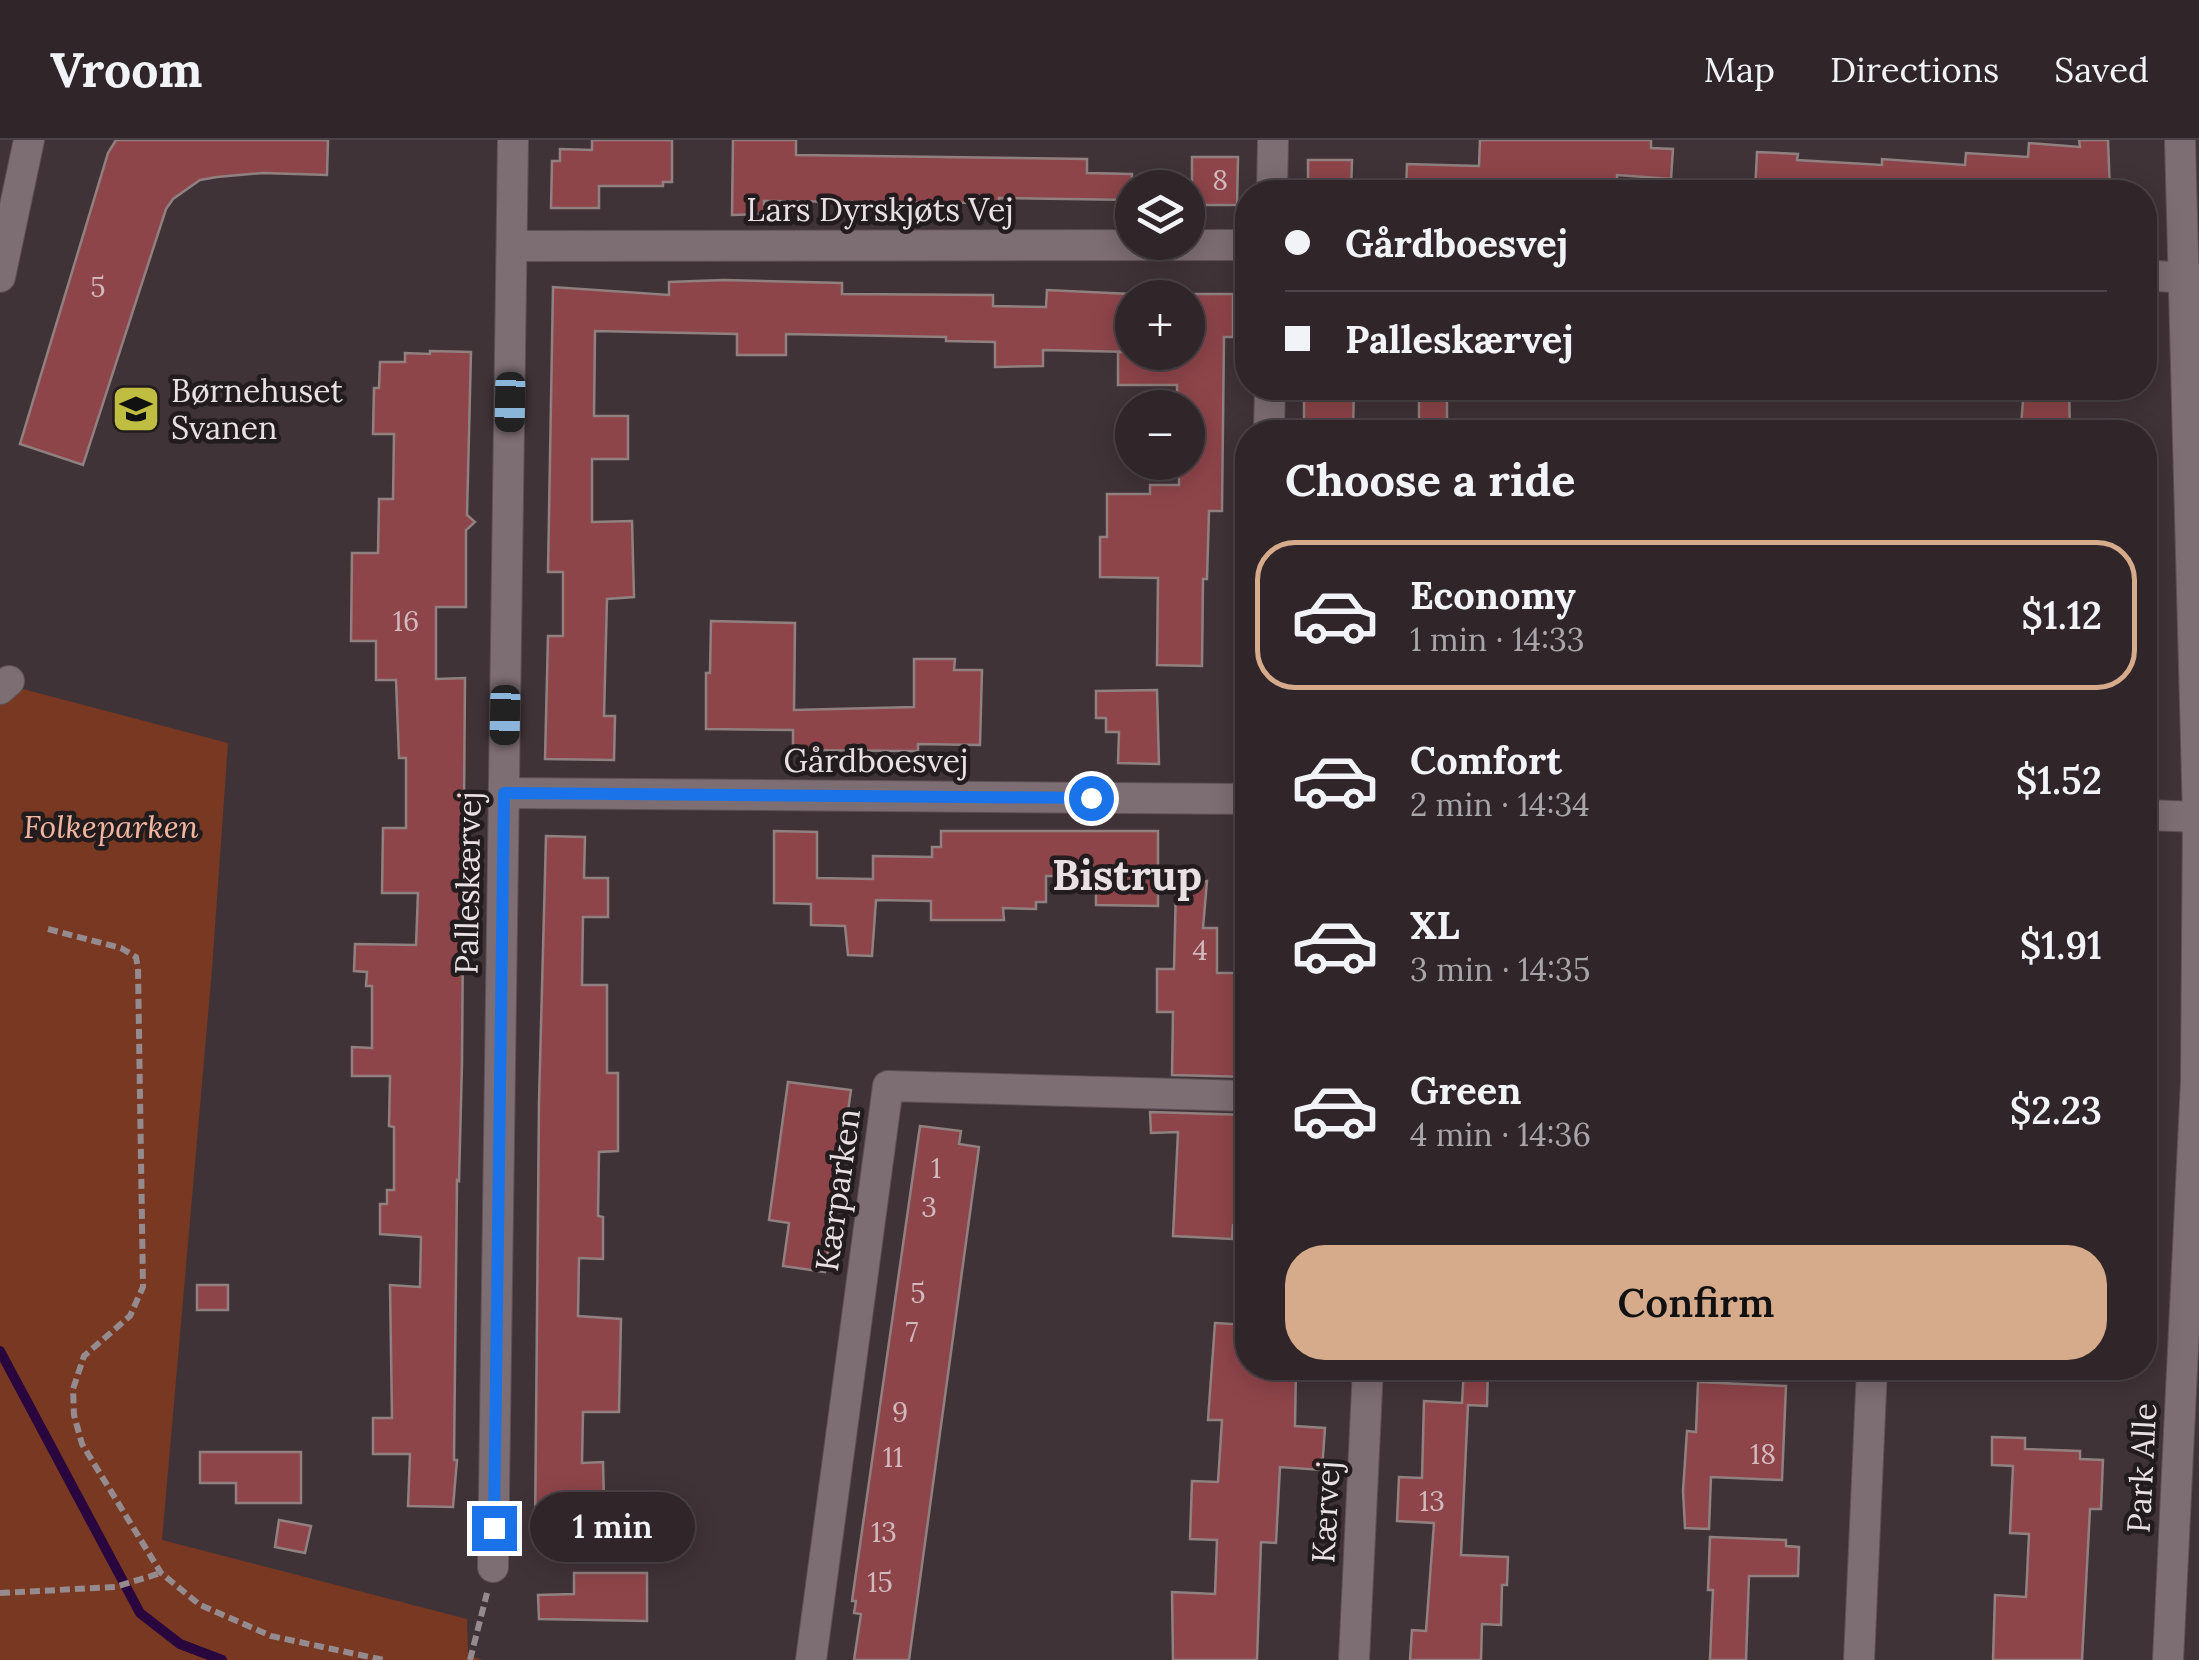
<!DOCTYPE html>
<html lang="en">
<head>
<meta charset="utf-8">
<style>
	body { margin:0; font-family:Lora,serif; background:#3c3236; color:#f1f3f6; height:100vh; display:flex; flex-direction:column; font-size:38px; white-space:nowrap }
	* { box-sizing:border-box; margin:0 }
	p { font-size:32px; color:#a8a5a8 }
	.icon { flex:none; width:55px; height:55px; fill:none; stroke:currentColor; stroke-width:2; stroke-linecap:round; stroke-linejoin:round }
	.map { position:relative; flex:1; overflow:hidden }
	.panel { position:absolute; left:1235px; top:280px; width:922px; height:960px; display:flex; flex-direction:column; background:#30262a; border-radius:40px; box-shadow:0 5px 25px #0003,0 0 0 2px #4b4347 }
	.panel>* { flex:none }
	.hud { position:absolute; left:1235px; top:40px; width:922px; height:220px; border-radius:40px; box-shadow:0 5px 25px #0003,0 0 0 2px #4b4347; display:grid; align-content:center; height:220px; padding:0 50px; background:#30262a }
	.controls { position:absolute; left:1115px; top:30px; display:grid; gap:20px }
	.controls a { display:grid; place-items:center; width:90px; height:90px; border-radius:50%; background:#30262a; box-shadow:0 5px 25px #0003,0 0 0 2px #4b4347; font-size:50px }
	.end { position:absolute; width:45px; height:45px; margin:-22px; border:12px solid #1a73e8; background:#fff; box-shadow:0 0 0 5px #fff }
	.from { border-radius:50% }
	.bubble { position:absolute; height:70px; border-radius:35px; background:#30262a; box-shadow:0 5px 25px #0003,0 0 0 2px #4b4347; font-size:32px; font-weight:600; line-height:70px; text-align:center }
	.car { position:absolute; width:30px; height:60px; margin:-30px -15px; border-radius:12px; box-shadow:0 0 8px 2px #0007; background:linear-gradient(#222 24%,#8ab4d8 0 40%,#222 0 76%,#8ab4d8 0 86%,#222 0) }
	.hud b { display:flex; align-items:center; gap:35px; height:95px; font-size:38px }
	.hud b+b { border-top:2px solid #4b4347 }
	.hud i { width:25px; height:25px; background:#f1f3f6 }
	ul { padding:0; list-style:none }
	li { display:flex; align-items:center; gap:30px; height:150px; margin:0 20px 15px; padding:0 30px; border:5px solid transparent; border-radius:40px }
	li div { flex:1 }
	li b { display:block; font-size:38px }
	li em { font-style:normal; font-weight:600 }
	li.selected { border-color:#d6ab8b }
	li>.icon { width:90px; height:90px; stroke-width:1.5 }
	h2 { padding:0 50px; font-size:45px; line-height:120px }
	.action { display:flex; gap:20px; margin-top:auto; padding:20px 50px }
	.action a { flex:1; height:115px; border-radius:40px; background:#d6ab8b; color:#111; font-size:40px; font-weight:600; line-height:115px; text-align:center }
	header { display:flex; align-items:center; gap:60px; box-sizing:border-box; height:140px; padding:0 50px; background:#30262a; border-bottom:2px solid #4b4347 }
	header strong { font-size:48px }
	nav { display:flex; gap:55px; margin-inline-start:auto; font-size:35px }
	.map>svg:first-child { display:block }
</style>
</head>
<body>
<header>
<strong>Vroom</strong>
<nav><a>Map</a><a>Directions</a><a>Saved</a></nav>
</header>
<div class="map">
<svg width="2199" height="1520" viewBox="0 0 2199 1520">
	<rect width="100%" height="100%" fill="#403338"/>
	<polygon fill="#783822" points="0,543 228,603 212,829 162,1400 467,1479 468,1515 483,1520 0,1520"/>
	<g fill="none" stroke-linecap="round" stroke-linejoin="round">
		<polyline stroke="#29073e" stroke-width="10" points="0,1211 140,1473 180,1504 222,1520"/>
	</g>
	<g fill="#8e454a" stroke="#908080" stroke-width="2.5">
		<polygon points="116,0 328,0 327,35 263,33 217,37 200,40 173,59 166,69 83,325 20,304 108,13"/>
		<polygon points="592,0 672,0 672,42 663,42 663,46 599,46 599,68 551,68 552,21 560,21 560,9 592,10"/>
		<polygon points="733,0 796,0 796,15 1087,19 1087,33 1132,34 1132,60 999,58 999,63 764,61 764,74 732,75"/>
		<polygon points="1480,0 1651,0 1651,8 1673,9 1671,39 1617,35 1617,52 1406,52 1407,24 1479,26"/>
		<polygon points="2079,0 2108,0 2110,52 1755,52 1757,12 1798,14 1797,20 1882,25 1882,19 1965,25 1966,13 2028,17 2029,3 2080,7"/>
		<polygon points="1192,17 1238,17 1237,65 1192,65"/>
		<polygon points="1308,20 1352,20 1351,52 1308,52"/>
		<polygon points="724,140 842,143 842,154 993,155 993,166 1046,167 1047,150 1131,154 1131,212 1043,210 1043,226 995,227 995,202 946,201 946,197 786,194 786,215 737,215 737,194 595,191 594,276 628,276 628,319 592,319 592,382 632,381 634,457 607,459 604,576 615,576 614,620 545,619 548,496 563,496 563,432 548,432 553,147 669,155 669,142"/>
		<polygon points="1191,154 1233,154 1233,197 1224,197 1222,371 1209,371 1207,439 1203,439 1202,526 1157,525 1158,438 1100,437 1100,397 1107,397 1107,354 1150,354 1150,345 1179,345 1179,322 1188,322 1188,268 1177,268 1177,245 1118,245 1118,212 1191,212"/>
		<polygon points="430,211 471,212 467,375 475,382 466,390 466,467 436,467 436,539 465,538 462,923 459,1041 457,1040 454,1320 457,1320 453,1367 408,1366 410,1314 373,1314 373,1278 392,1278 390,1145 420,1147 421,1097 380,1094 380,1064 387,1064 387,1050 394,1050 394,987 389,986 390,936 352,936 352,907 372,908 372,846 366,846 367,832 354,831 355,804 416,805 418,753 382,753 383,688 406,688 406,618 399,618 396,540 376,540 376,501 351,501 352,413 378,413 379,359 393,359 394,294 373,294 374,248 379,248 380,222 405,222 405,213 430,214"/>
		<polygon points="1304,248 1354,248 1353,291 1304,291"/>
		<polygon points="1419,248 1447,248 1447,291 1419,290"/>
		<polygon points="2024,248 2069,248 2070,292 2044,292 2044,287 2021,286"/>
		<polygon points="711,481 795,483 794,570 914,567 914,519 955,519 954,530 982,530 980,605 918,604 918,611 793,610 793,590 706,589 706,533 710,533"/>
		<polygon points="1157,550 1159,624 1118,623 1119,592 1106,592 1106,578 1096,578 1096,551"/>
		<polygon points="774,691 817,692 817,738 873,739 873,716 932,717 932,707 941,707 941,691 1158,691 1158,766 1096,765 1096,736 1046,736 1046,762 1036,762 1036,769 1003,768 1004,780 931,780 931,761 876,760 872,816 848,815 845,786 811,785 811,764 774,763"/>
		<polygon points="546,696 585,697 584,738 608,738 608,777 583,777 582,845 607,845 607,933 618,933 618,1011 599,1012 598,1076 603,1077 603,1119 579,1118 578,1176 621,1179 619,1272 583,1272 582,1323 603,1322 604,1361 576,1361 576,1393 535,1393 539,962"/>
		<polygon points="1207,741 1203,788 1217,788 1217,833 1238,833 1238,892 1248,892 1248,937 1172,935 1173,872 1157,872 1157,829 1174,829 1176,747"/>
		<polygon points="788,942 851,950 825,1132 783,1126 789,1083 769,1080"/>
		<polygon points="1150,972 1248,975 1248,1086 1233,1085 1232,1099 1173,1096 1178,992 1151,993"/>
		<polygon points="920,986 961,991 959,1004 979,1007 909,1520 854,1520 861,1474 854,1473 856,1461 852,1461"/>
		<rect x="197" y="1145" width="31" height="25"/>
		<polygon points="1215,1183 1248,1185 1248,1228 1296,1228 1295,1286 1325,1288 1322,1330 1280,1327 1276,1403 1261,1402 1257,1520 1173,1520 1172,1452 1215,1454 1217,1400 1190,1399 1192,1341 1218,1342 1222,1280 1208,1280"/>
		<polygon points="1464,1228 1488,1228 1487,1266 1468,1265 1461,1415 1508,1417 1507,1445 1502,1445 1501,1485 1482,1484 1481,1520 1410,1520 1412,1490 1426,1491 1434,1383 1397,1381 1399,1337 1422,1338 1424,1261 1462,1263"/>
		<polygon points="1698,1242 1786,1246 1782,1340 1711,1337 1709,1389 1685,1388 1683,1351 1687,1291 1696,1292"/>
		<polygon points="1992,1297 2025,1298 2025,1309 2080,1311 2080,1319 2103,1320 2101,1369 2090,1369 2082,1520 1993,1520 1995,1455 2026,1457 2029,1394 2010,1393 2013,1326 1992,1325"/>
		<polygon points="200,1312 301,1312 301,1363 236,1363 236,1343 200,1343"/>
		<polygon points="279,1380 311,1386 305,1413 275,1407"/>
		<polygon points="1710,1397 1786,1400 1786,1406 1799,1407 1798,1436 1749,1436 1746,1520 1710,1520 1713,1450 1708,1450"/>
		<polygon points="574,1433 647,1433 647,1481 539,1479 538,1455 574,1454"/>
	</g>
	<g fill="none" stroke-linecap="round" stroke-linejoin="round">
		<g stroke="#5d5156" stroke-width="32">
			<g id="minor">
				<polyline points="1272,52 1273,0"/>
				<polyline points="512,106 1248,105"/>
				<polyline points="2145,135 2199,139"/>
				<polyline points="0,137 29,0"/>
				<polyline points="1269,292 1270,248"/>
				<polyline points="0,549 9,541"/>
				<polyline points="504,653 1248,659"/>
				<polyline points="2145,675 2199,677"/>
				<polyline points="493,1427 513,0"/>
				<polyline points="811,1520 888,946 1248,956"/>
				<polyline points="1354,1520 1368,1228"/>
				<polyline points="1859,1520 1872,1228"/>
				<polyline points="2168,1520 2196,941 2198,677 2180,0"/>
			</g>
		</g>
		<g stroke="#958a8e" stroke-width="6" stroke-dasharray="10 5" stroke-linecap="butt">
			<polyline points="48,789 121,808 136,817 138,828 143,1147 130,1176 84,1216 73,1249 74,1275 82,1304 161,1433 200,1465 271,1496 384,1520"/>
			<polyline points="0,1453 115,1447 161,1433"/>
			<polyline points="470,1520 487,1453"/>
		</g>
		<use href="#minor" stroke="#7d6e73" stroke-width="30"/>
	</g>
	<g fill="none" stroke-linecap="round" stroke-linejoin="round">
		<polyline stroke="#1a73e8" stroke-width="12" points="494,1388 504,653 1091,658"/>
	</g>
	<defs>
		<g id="school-square" transform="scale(2.5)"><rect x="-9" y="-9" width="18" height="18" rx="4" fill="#c0be40" stroke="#221c1f"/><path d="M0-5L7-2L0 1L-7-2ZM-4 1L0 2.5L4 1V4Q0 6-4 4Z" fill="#111"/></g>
	</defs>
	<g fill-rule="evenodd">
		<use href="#school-square" x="136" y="269"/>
	</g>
	<g text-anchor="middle" stroke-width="9" stroke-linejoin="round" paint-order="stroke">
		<g font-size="28" fill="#d2b9bd">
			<text x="1220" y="50">8</text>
			<text x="98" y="157">5</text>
			<text x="406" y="491">16</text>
			<text x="1200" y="820">4</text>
			<text x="936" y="1038">1</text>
			<text x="929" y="1077">3</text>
			<text x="918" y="1163">5</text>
			<text x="912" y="1202">7</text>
			<text x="900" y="1282">9</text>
			<text x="1763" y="1324">18</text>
			<text x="893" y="1327">11</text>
			<text x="1432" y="1371">13</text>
			<text x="884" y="1402">13</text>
			<text x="880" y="1452">15</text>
		</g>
		<g font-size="32" fill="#e9e0e3" stroke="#221c1f">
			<text x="880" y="81">Lars Dyrskjøts Vej</text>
			<text x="876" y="632">Gårdboesvej</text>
			<text transform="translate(468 743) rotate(-89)" y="11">Palleskærvej</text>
			<text transform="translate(838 1050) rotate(-82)" y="11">Kærparken</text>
			<text transform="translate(2142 1328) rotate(-87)" y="11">Park Alle</text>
			<text transform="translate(1326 1372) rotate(-87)" y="11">Kærvej</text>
		</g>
		<g font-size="32" fill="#e9e0e3" stroke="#221c1f" text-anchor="start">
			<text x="171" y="262">Børnehuset<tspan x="171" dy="37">Svanen</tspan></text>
		</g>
		<g font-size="32" font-style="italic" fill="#f2b5a0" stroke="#221c1f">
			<text x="111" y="698">Folkeparken</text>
		</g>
		<g font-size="42" font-weight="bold" fill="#e9e0e3" stroke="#221c1f">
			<text x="1127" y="750">Bistrup</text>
		</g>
	</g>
</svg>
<div class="controls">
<a><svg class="icon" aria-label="layers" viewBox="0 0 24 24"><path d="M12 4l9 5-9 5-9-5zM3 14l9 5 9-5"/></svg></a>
<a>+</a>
<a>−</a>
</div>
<i class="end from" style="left:1091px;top:658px"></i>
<i class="end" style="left:494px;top:1388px"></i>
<div class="bubble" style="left:530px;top:1352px;width:165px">1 min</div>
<i class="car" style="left:510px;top:262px;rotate:181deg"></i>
<i class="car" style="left:505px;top:575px;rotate:181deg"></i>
<div class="hud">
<b><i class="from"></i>Gårdboesvej</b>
<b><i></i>Palleskærvej</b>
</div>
<section class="panel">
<h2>Choose a ride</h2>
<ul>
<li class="selected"><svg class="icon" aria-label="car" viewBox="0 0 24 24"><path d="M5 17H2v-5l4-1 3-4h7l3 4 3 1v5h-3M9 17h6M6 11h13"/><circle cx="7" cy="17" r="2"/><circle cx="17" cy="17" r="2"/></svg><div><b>Economy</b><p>1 min · 14:33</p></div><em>$1.12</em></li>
<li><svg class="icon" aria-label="car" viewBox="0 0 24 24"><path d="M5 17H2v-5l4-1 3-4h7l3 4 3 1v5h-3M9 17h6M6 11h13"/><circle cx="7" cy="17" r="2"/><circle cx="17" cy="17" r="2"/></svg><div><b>Comfort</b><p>2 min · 14:34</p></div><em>$1.52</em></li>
<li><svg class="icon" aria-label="car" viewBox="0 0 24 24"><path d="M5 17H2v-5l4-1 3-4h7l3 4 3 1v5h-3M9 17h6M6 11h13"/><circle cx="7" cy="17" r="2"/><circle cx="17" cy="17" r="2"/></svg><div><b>XL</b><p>3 min · 14:35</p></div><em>$1.91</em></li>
<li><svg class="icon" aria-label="car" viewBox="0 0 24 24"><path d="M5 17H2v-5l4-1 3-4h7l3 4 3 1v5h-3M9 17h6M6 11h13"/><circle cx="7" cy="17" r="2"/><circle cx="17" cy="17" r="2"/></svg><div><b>Green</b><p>4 min · 14:36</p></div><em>$2.23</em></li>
</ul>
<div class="action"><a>Confirm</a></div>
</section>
</div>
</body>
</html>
